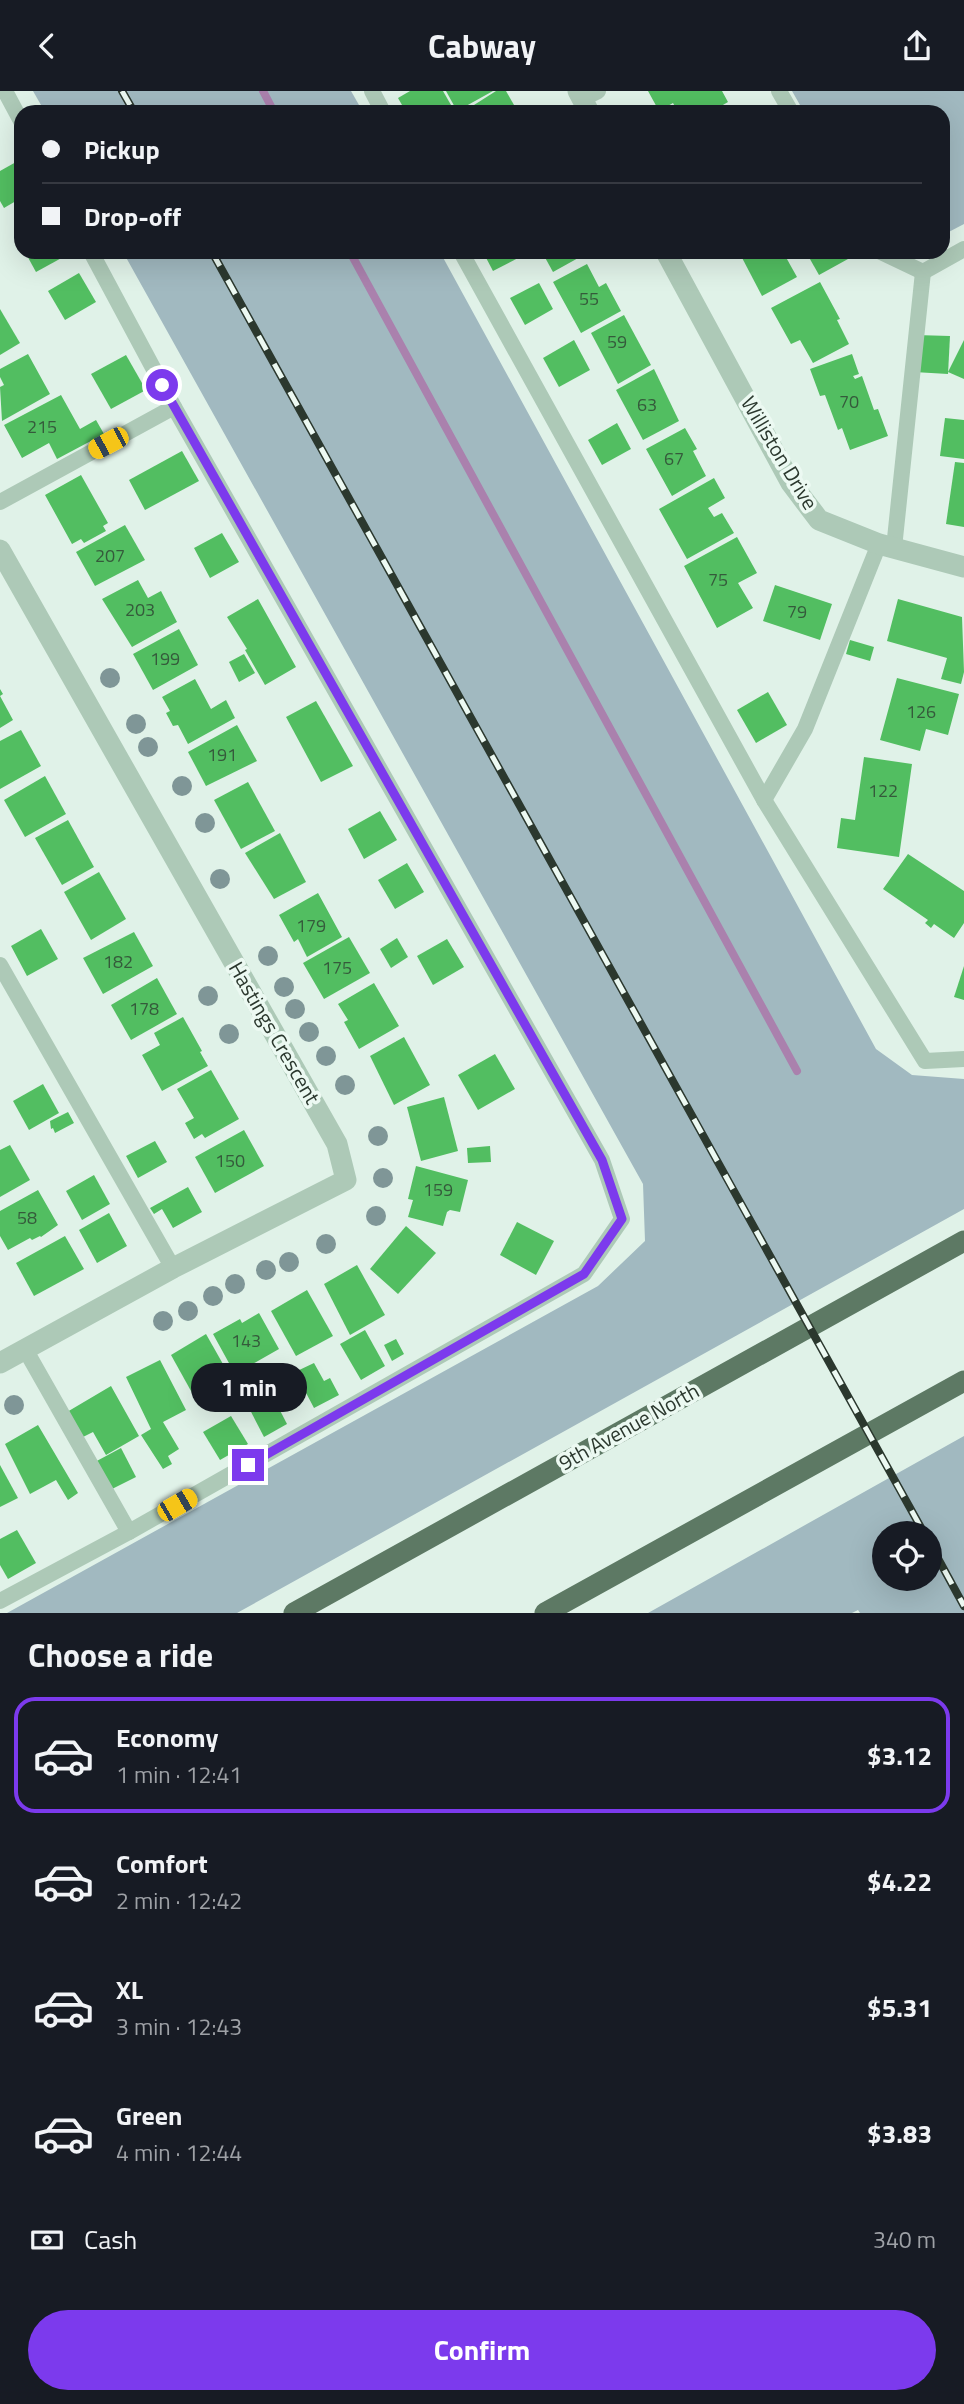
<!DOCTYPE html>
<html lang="en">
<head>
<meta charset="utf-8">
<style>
	body { margin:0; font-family:"Titillium Web",sans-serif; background:#20242c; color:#f1f3f6; height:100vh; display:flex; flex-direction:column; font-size:26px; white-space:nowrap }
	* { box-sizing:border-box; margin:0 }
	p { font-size:23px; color:#9ea1a6 }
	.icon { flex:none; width:38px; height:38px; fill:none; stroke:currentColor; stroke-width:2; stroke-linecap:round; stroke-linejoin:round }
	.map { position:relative; height:1522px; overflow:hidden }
	.panel { display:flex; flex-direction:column; background:#171b24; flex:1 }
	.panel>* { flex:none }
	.hud { position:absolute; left:14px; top:14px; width:936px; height:154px; border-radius:21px; box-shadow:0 7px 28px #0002; display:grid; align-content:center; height:154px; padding:0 28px; background:#171b24 }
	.tools { position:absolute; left:872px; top:1430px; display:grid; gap:14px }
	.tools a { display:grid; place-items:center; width:70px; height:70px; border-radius:50%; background:#171b24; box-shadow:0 7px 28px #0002; font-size:35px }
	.end { position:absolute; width:32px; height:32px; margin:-16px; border:9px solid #7c3aed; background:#fff; box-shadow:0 0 0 4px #fff }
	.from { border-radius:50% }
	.bubble { position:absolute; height:49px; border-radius:24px; background:#171b24; box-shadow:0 7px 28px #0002; font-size:23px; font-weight:700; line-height:49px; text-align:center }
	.car { position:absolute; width:21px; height:42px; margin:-21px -10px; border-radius:9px; box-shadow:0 0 5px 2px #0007; background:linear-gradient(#f5c518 24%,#345 0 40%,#f5c518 0 76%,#345 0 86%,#f5c518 0) }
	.hud b { display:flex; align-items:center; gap:24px; height:66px; font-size:26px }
	.hud b+b { border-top:2px solid #363941 }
	.hud i { width:18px; height:18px; background:#f1f3f6 }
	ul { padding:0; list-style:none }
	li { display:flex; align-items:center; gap:21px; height:116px; margin:0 14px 10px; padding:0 14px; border:4px solid transparent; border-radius:21px }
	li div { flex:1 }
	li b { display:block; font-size:26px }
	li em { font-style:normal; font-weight:700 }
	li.current { border-color:#7c3aed }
	li>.icon { width:63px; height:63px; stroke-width:1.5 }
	h2 { padding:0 28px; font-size:32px; line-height:84px }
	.pay { display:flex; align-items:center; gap:18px; height:77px; padding:0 28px; font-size:26px }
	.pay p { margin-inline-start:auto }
	.action { display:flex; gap:14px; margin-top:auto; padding:14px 28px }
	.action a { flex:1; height:80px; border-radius:42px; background:#7c3aed; color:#fff; font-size:28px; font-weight:700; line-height:80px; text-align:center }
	header { display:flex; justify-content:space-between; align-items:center; height:91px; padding:0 28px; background:#171b24; font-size:32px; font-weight:700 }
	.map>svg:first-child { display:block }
</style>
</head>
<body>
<header><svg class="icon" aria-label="back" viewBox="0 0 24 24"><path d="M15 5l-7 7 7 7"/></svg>Cabway<svg class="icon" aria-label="share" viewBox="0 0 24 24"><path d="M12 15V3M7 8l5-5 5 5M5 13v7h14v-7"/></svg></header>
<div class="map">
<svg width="964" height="1522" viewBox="0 0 964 1522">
	<rect width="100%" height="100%" fill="#e0f2e8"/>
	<g fill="#a1b9c0" fill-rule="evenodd">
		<polygon points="33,0 351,0 363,21 45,21"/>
		<polygon points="792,0 964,0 964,133 943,144 943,21 804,21"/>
		<polygon points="123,161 440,161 876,958 912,984 964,988 964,1118 237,1522 7,1522 598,1195 645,1150 643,1093"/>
		<path d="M964,1345V1522H860L858,1519L852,1522H648ZM884,1442H929V1488H884Z"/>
	</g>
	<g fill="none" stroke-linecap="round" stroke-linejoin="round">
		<g stroke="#aa81ad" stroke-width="8">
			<polyline points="263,0 274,21"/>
			<polyline points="350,161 797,980"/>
		</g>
	</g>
	<g fill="#52be61">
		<polygon points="410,0 443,0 455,21 406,21 398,7"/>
		<polygon points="446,0 493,0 457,20"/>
		<polygon points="496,0 506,0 518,21 463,21"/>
		<polygon points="648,0 722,0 728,11 711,21 678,21 673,12 659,20"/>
		<polygon points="16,71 21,80 21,107 4,117 0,110 0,80"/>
		<polygon points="25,161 66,161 67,164 36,181"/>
		<polygon points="483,161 520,161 522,165 493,180"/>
		<polygon points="542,161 589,161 553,181"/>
		<polygon points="739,161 783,161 797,186 762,205"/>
		<polygon points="806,161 845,161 848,168 819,184"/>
		<polygon points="587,173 599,196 606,192 621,220 581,242 553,191"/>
		<polygon points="79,182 96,211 65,229 48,200"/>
		<polygon points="820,191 840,228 837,229 849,253 813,272 800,249 791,253 771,217"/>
		<polygon points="539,192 553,218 525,234 510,207"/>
		<polygon points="0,218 20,252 0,264"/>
		<polygon points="624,224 651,274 618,293 591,242"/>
		<polygon points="916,244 950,245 948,283 914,281"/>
		<polygon points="574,249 590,279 559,296 543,267"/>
		<polygon points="964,249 964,288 948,281"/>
		<polygon points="28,263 50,303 2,330 0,296 4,294 0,286 0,278"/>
		<polygon points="852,263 859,283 853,285 855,288 862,285 874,319 878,318 888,345 850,359 842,337 838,339 825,304 820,305 810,278"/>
		<polygon points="126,264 146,299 111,318 91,283"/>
		<polygon points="654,278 679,330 643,349 616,299"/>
		<polygon points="61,304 80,338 96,329 104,343 57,368 49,352 22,367 4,334"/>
		<polygon points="945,327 964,329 964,368 940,365"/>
		<polygon points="617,332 631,358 602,374 588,349"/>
		<polygon points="685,337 697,358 693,360 706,385 672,405 646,358"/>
		<polygon points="182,360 199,390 145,419 129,389"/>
		<polygon points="955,371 964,372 964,436 946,433"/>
		<polygon points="81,384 108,432 103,435 106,440 84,452 81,448 72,453 45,404"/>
		<polygon points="714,387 725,407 708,417 714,426 722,422 734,442 687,468 659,418"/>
		<polygon points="125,434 145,469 95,495 76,461"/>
		<polygon points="222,442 239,471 210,487 194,457"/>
		<polygon points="737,446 757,482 738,492 753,517 717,537 684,475"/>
		<polygon points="138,489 148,507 161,500 177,531 132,556 102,508"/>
		<polygon points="775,494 832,513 820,549 763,530"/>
		<polygon points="258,508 296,576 265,594 245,559 247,558 227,526"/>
		<polygon points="898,508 962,526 964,581 961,593 941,588 947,567 887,550"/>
		<polygon points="179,538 198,574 153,599 133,563"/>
		<polygon points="850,549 874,556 870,570 846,563"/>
		<polygon points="244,563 255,582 239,591 229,571"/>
		<polygon points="897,587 959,603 948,644 926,638 920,660 880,649"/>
		<polygon points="195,588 211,618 226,609 235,627 188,653 178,634 173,635 166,622 170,620 162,606"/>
		<polygon points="0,598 3,603 0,605 13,629 0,637"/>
		<polygon points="768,601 787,634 756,652 737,619"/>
		<polygon points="316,610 353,675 321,691 286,626"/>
		<polygon points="237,634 257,670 206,695 188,661"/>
		<polygon points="21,639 41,675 0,698 0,650"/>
		<polygon points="864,666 912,673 899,766 837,757 841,727 855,729"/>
		<polygon points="45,685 66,723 25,746 4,709"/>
		<polygon points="248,691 275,740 241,758 214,709"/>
		<polygon points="380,720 397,749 364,768 348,738"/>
		<polygon points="68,729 94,776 62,794 35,747"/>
		<polygon points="280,742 306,791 274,808 245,762"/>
		<polygon points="908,763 964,800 964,832 954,847 934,833 931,837 925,832 928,829 883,798"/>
		<polygon points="407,772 424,801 395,818 378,789"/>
		<polygon points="99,781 126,828 91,849 64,801"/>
		<polygon points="318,802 342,846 307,866 298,848 294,851 279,824"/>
		<polygon points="41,838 58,868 27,885 11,855"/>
		<polygon points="134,841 153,875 103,903 83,867"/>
		<polygon points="349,846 370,882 324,908 303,872"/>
		<polygon points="397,847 408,866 391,877 380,858"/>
		<polygon points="447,848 464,876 433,894 417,865"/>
		<polygon points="964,875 964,909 954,906"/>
		<polygon points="157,887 177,923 131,949 111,914"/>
		<polygon points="374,892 399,935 359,958 344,931 348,929 338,913"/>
		<polygon points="183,926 202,960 200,961 208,975 162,1000 142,964 160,954 154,942"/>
		<polygon points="404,946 430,994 394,1014 370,965"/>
		<polygon points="495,963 515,998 478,1019 458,984"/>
		<polygon points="211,979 239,1028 205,1047 202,1043 194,1048 185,1032 194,1027 177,998"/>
		<polygon points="43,993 59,1022 29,1039 13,1010"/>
		<polygon points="444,1006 458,1060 421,1070 407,1016"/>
		<polygon points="68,1021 74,1032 55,1042 53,1037 51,1038 50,1030"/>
		<polygon points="244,1039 264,1075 215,1102 195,1066"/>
		<polygon points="155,1050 167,1071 138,1087 126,1065"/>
		<polygon points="10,1054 30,1089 0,1106 0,1059"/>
		<polygon points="490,1055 491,1071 468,1072 467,1057"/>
		<polygon points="416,1075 468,1089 460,1121 450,1119 447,1121 443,1135 408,1126 413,1109 408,1108"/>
		<polygon points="94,1084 110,1113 82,1129 66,1100"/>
		<polygon points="188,1096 202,1121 173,1137 162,1118 154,1123 150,1117"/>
		<polygon points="38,1099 58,1134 41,1146 40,1145 32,1149 30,1147 8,1159 0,1145 0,1120"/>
		<polygon points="109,1122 127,1155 97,1172 79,1139"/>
		<polygon points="517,1131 554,1150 536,1184 500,1164"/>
		<polygon points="406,1135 436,1162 398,1203 370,1178"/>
		<polygon points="65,1145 84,1178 34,1205 16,1172"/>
		<polygon points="357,1174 385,1224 350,1244 324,1193"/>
		<polygon points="307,1199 333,1245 296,1265 271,1220"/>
		<polygon points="259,1222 279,1258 235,1283 213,1243 240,1228 242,1232"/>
		<polygon points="365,1239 385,1275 361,1289 340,1253"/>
		<polygon points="206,1243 232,1289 196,1309 171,1264"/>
		<polygon points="396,1248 404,1263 392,1270 384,1254"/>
		<polygon points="160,1269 186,1319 163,1331 179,1358 168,1365 172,1373 163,1378 141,1344 151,1338 126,1286"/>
		<polygon points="314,1272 324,1290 330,1287 339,1304 314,1317 295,1281"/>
		<polygon points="111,1295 139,1345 106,1364 93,1341 81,1347 67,1321"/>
		<polygon points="271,1302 287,1333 264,1346 248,1315"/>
		<polygon points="231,1325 248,1353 220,1369 203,1341"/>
		<polygon points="38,1334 78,1402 68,1409 56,1389 30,1403 5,1353"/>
		<polygon points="121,1357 136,1386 108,1400 93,1372"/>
		<polygon points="0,1374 18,1407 0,1416"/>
		<polygon points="17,1439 36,1472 8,1488 0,1474 0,1448"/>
	</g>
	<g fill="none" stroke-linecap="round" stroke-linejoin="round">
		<g stroke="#adc9b7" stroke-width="16">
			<polyline points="5,0 21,30"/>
			<polyline points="372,0 383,21"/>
			<polyline points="779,0 791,21"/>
			<polyline points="582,8 598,0"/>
			<polyline points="461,161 764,709 925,970 964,968"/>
			<polyline points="881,161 923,181 964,158"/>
			<polyline points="0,411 174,316"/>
			<polyline points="894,457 923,181"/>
			<polyline points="764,709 805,638 879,453"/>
			<polyline points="0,874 173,1177"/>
			<polyline points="25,1258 129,1441"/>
			<polyline points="0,1510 129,1441 584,1183 622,1128 602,1069 174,316 91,161"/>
		</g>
		<g stroke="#adc9b7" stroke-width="21">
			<polyline points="578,0 589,21"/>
			<polyline points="666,161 791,392 819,429 879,453 964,476"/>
			<polyline points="0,459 337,1053 346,1089 173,1177 0,1272"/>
		</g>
		<g stroke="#5d7964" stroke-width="21">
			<polyline points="294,1522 964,1150"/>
			<polyline points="545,1522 964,1290"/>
		</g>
		<g stroke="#2b382e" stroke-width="8">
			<g id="rail">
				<polyline points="122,0 134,21"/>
				<polyline points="212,161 924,1442"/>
				<polyline points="929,1451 964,1515"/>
			</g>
		</g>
		<use href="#rail" stroke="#ecf9f2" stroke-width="5" stroke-dasharray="16" stroke-linecap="butt"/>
	</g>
	<g fill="#7f9697">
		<circle cx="110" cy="587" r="10"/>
		<circle cx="136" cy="633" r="10"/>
		<circle cx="148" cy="656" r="10"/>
		<circle cx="182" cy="695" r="10"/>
		<circle cx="205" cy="732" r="10"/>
		<circle cx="220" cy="788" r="10"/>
		<circle cx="268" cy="865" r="10"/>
		<circle cx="284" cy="896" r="10"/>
		<circle cx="208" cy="905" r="10"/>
		<circle cx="295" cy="918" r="10"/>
		<circle cx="309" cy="941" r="10"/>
		<circle cx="229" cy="943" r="10"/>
		<circle cx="326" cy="965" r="10"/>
		<circle cx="345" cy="994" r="10"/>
		<circle cx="378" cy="1045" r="10"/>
		<circle cx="383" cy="1087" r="10"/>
		<circle cx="376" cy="1125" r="10"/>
		<circle cx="326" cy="1153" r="10"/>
		<circle cx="289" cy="1171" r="10"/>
		<circle cx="266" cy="1179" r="10"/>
		<circle cx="235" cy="1193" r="10"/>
		<circle cx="213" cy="1205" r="10"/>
		<circle cx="188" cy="1220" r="10"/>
		<circle cx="163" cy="1230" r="10"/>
		<circle cx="14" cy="1314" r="10"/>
	</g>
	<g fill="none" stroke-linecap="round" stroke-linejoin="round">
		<polyline stroke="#7c3aed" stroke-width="9" points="162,294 602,1069 622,1128 584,1183 248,1374"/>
	</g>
	<g text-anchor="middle" stroke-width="7" stroke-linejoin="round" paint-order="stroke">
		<g font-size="18" fill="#355a3b">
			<text x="589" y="214">55</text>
			<text x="617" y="257">59</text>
			<text x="849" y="317">70</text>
			<text x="647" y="320">63</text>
			<text x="42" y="342">215</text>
			<text x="674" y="374">67</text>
			<text x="110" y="471">207</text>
			<text x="718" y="495">75</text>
			<text x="140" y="525">203</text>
			<text x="797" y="527">79</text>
			<text x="165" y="574">199</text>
			<text x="921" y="627">126</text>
			<text x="222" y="670">191</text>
			<text x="883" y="706">122</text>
			<text x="311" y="841">179</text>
			<text x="118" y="877">182</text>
			<text x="337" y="883">175</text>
			<text x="144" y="924">178</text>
			<text x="230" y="1076">150</text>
			<text x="438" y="1105">159</text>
			<text x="27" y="1133">58</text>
			<text x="246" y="1256">143</text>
		</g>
		<g font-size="21" fill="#2b382e" stroke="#ecf9f2">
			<text transform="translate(779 362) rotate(59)" y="7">Williston Drive</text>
			<text transform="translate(274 942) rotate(60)" y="7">Hastings Crescent</text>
			<text transform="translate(629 1336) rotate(-29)" y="7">9th Avenue North</text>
		</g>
	</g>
</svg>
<div class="tools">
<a><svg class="icon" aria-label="locate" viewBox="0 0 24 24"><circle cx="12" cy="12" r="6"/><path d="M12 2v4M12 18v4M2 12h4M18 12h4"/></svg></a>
</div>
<i class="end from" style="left:162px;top:294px"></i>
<i class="end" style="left:248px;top:1374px"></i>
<div class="bubble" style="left:191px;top:1272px;width:116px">1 min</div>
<i class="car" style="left:108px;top:352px;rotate:242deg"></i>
<i class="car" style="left:177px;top:1414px;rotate:60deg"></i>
<div class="hud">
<b><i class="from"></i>Pickup</b>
<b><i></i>Drop-off</b>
</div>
</div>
<section class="panel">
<h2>Choose a ride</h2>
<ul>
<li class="current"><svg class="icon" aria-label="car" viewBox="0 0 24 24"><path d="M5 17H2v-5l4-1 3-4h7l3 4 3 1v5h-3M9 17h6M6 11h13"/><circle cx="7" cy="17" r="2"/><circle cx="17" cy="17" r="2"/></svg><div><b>Economy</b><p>1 min · 12:41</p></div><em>$3.12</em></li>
<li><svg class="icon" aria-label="car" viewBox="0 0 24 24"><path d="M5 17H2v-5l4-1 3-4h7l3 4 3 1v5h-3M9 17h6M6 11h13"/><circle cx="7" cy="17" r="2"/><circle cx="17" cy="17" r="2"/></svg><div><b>Comfort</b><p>2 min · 12:42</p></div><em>$4.22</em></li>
<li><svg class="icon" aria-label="car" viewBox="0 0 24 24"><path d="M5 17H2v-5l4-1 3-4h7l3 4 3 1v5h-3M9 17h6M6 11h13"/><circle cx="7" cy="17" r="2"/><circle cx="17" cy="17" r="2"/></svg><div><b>XL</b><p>3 min · 12:43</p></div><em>$5.31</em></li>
<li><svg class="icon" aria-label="car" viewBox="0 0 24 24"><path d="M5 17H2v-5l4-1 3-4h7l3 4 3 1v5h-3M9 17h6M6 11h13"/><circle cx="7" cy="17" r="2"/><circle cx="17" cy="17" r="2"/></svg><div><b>Green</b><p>4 min · 12:44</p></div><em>$3.83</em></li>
</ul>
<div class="pay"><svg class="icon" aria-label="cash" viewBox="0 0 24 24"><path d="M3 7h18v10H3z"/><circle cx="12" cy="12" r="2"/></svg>Cash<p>340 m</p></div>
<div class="action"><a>Confirm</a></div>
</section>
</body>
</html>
